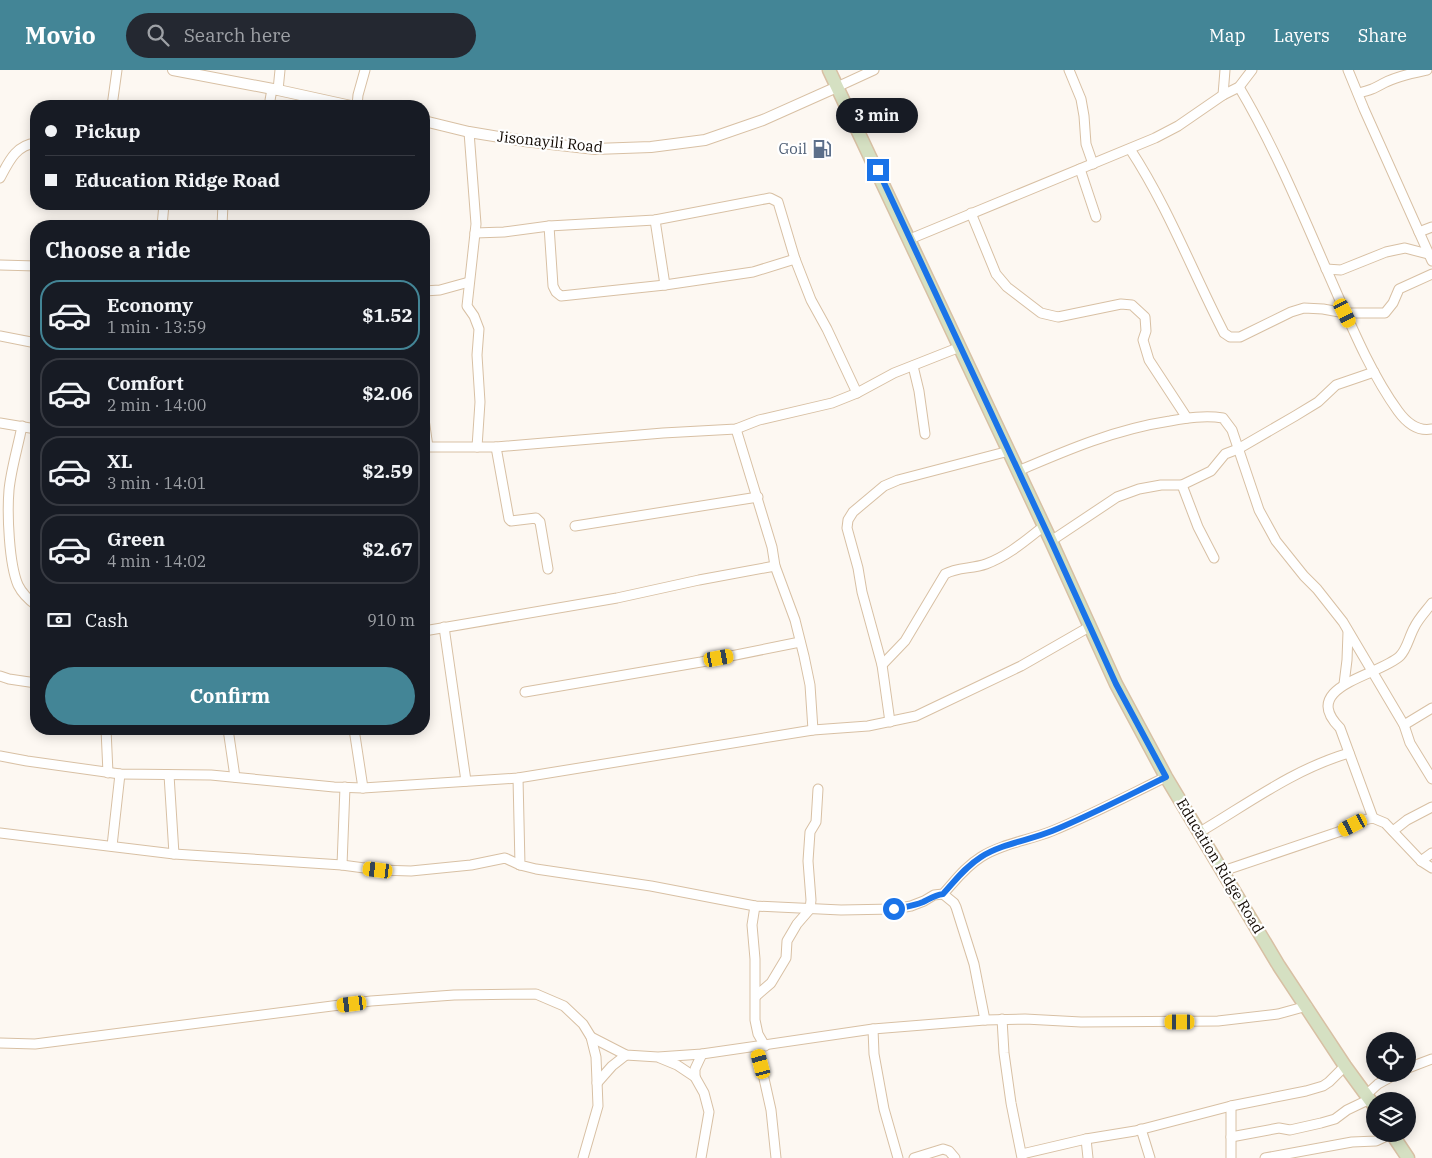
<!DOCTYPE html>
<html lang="en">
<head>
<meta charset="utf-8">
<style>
	body { margin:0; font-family:"IBM Plex Serif",serif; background:#242831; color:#f1f3f6; height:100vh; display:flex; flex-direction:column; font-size:19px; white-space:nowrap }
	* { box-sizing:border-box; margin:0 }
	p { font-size:16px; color:#9ea1a6 }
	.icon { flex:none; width:28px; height:28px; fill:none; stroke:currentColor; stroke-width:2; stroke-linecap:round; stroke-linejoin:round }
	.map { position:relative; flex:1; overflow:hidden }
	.drawer { position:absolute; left:30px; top:150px; width:400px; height:515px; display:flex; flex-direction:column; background:#171b24; border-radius:20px; box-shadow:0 2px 12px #0003 }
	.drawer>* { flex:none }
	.top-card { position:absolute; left:30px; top:30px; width:400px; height:110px; border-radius:20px; box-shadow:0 2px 12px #0003; display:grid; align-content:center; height:110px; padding:0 15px; background:#171b24 }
	.fabs { position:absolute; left:1366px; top:962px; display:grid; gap:10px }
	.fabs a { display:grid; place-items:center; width:50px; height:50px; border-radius:50%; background:#171b24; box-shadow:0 2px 12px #0003; font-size:25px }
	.end { position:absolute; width:22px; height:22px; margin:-11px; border:6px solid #1a73e8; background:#fff; box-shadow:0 0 0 2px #fff }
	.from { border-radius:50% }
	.bubble { position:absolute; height:35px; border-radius:18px; background:#171b24; box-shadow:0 2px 12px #0003; font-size:16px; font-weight:800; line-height:35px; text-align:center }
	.car { position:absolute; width:15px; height:30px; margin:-15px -8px; border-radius:6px; box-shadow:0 0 4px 1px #0007; background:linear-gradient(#f5c518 24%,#345 0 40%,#f5c518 0 76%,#345 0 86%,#f5c518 0) }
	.top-card b { display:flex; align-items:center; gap:18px; height:48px; font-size:19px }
	.top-card b+b { border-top:1px solid #363941 }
	.top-card i { width:12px; height:12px; background:#f1f3f6 }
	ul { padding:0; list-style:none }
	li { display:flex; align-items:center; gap:15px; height:70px; margin:0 10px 8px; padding:0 5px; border:2px solid #363941; border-radius:20px }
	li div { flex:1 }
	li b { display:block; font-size:19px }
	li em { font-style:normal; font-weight:800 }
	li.active { border-color:#438596 }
	li>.icon { width:45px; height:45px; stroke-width:1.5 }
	h2 { padding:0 15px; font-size:22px; line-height:60px }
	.pay { display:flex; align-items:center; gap:12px; height:55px; padding:0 15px; font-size:19px }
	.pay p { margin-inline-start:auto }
	.primary-button { display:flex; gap:10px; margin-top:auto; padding:10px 15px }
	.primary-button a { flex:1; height:58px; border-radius:30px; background:#438596; color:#fff; font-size:20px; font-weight:800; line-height:58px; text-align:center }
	header { display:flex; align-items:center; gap:30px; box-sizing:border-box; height:70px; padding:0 25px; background:#438596; color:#fff }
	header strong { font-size:24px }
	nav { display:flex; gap:28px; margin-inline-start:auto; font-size:18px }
	.search { width:350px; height:45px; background:#242831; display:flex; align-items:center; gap:12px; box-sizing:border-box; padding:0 18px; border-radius:28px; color:#9ea1a6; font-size:19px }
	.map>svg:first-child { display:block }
</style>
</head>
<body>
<header>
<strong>Movio</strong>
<div class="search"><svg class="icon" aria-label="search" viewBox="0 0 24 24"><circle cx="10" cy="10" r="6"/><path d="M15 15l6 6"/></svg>Search here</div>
<nav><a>Map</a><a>Layers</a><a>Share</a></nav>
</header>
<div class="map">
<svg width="1432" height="1088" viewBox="0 0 1432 1088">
	<rect width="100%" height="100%" fill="#fdf8f2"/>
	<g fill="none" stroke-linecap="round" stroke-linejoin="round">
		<g stroke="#d8c0a4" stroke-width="11">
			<g id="minor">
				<polyline points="1069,0 1081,29 1084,46 1086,74 1093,94"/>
				<polyline points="1348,0 1364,39 1432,191"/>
				<polyline points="837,17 874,0"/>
				<path d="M1239,17C1277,81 1305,151 1335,219C1353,260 1372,305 1398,341C1406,352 1417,362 1432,359"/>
				<polyline points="278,20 280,0"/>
				<path d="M1358,23C1371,20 1373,19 1384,13C1397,6 1413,3 1427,0"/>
				<polyline points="1223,25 1225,0"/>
				<polyline points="112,36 117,0"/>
				<polyline points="269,36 272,19"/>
				<polyline points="357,36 358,25 365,0"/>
				<polyline points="469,62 476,154 467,236 474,246 479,259 477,285 480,332 477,377"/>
				<path d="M1130,79C1166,134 1189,193 1218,251L1224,263L1230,267H1240L1291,242L1304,238L1323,239L1345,243H1385L1393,233L1399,219L1432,204"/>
				<polyline points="1080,99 1096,147"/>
				<path d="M0,108C9,91 16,75 36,73"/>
				<polyline points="971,143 996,204 1007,217 1041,243 1058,247 1121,234 1132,235 1145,247 1146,261 1143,270 1149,290 1187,348"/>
				<polyline points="655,150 665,215"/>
				<polyline points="162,156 164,134"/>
				<polyline points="222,156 223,134"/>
				<polyline points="549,156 553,216 556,222 561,226 665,215 753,202 795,189"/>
				<polyline points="1419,162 1432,157"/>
				<polyline points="475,163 504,162 549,156 655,150 770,128 778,132 795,189 811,230 827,259 857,323"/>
				<polyline points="910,169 1155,68 1178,56 1223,25 1239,17 1252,0"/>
				<polyline points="0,195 36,196"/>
				<polyline points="1326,199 1341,200 1386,182 1405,178 1428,184"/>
				<polyline points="424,221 440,220 469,212"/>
				<polyline points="0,266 36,273"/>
				<polyline points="913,296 919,321 925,364"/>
				<polyline points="424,349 428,377"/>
				<polyline points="0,353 36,359"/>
				<path d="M22,356C18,377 11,399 9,420C7,444 9,494 18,515C22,523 29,530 36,535"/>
				<polyline points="736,359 772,477 775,496 795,550 804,586 810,615 813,660"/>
				<polyline points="424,377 496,377 663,363 736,359 759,350 832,333 857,323 894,303 960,277"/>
				<polyline points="496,377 509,449 511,451 536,448 540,452 548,499"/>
				<path d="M1018,401C1067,380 1116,359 1170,351C1187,348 1205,345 1223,348L1232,360L1259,440L1276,471L1304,506L1317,519L1343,552L1404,655L1410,673L1432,709"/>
				<polyline points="1182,415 1198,457 1214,488"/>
				<polyline points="575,456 758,427"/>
				<polyline points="1051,471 1117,427 1139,419 1161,415 1182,415 1211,401 1225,384 1238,379 1295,346 1318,332 1336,315 1374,302"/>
				<polyline points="444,557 466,711"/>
				<polyline points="424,561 617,528 699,510 775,496"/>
				<path d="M882,595L905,571L945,504C957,497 972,499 986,494C1008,486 1026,470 1044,456"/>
				<polyline points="0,606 9,609 36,613"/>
				<polyline points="1344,614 1347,590 1348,562"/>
				<polyline points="525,622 701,592 800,572"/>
				<polyline points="890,652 882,595 862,522 858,498 847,458 848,450 853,442 884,416 898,410 1009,381"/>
				<polyline points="1404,655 1432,638"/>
				<polyline points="106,659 108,703"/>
				<polyline points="228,659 235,707"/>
				<polyline points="354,659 363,718"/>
				<polyline points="0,686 27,691 120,704 211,705 334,717 363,718 518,708 813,660 868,656 916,646 1021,596 1089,557"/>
				<polyline points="169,705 174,784"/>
				<path d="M518,708L520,795L536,799L651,816L755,836L841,840L894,839L911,836L924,831L934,825L943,824C955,811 965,797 981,787C1001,774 1030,770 1052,761C1091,745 1129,725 1166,707"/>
				<path d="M1373,748L1340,658C1298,616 1379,606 1400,586C1407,579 1409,567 1414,558C1418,549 1426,541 1432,533"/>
				<polyline points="1393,761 1407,750 1432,737"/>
				<path d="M1200,762C1249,733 1294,699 1349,683"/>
				<polyline points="0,763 174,784 342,795 345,717"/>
				<polyline points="112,776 120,704"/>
				<polyline points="1421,791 1432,783"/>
				<polyline points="342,795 379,800 411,801 471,795 505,788 520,795"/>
				<polyline points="1223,801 1344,760 1364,750 1373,748 1385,753 1421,791 1432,798"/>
				<polyline points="943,824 954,833 956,837 974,894 985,950"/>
				<polyline points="755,836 752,855 755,889 755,950 758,964 765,976"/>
				<polyline points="756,926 771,913 786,888 787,871 797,854 810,839 811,830 808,791 810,762 816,752 818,719"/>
				<polyline points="1002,949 1004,983 1011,1033 1022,1088"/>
				<polyline points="873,959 874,984 884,1039 898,1088"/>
				<polyline points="591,967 626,985 658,987 702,984 873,959 985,950 1025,949 1081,952 1218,951 1278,944 1307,936"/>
				<polyline points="0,973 35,974 371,931 454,925 536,924 564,936 583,954 591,967 596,987 598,1036 583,1088"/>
				<polyline points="757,977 771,1040 776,1088"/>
				<polyline points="660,988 677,995 695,1007 704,1023 709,1042 701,1088"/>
				<polyline points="1408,998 1432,989"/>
				<polyline points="695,1007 695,999 702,984"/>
				<polyline points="597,1013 612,996 626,985"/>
				<polyline points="1367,1024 1378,1014 1396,1004"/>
				<polyline points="1231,1036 1231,1088"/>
				<polyline points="1141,1059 1150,1088"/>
				<polyline points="1231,1067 1279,1058 1290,1060 1321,1053 1335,1049 1347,1040 1370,1029"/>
				<polyline points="1086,1069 1088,1088"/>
				<polyline points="1022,1084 1086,1069 1135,1061 1231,1036 1306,1021 1323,1016 1329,1012 1345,996"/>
				<polyline points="914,1088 943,1079 949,1081 955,1088"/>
				<polyline points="1265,1088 1352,1072 1376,1071 1391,1064"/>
			</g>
		</g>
		<g stroke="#d8c0a4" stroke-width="12">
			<g id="tertiary">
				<polyline points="173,0 278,20 351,36"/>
				<polyline points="424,51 469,62 524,71 595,79 651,77 705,70 763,50 837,17"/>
			</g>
		</g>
		<g stroke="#d8c0a4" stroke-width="15">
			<g id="secondary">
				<polyline points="829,0 1051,471 1116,614 1166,707 1279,896 1345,996 1375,1037"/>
				<polyline points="1392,1064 1408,1088"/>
			</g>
		</g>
		<use href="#minor" stroke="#fff" stroke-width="9"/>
		<use href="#tertiary" stroke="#fff" stroke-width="10"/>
		<use href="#secondary" stroke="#d5e0c2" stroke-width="12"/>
	</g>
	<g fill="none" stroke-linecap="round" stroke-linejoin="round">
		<path stroke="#1a73e8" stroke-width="6" d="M878,100L1051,471L1116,614L1166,707C1129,725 1091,745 1052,761C1030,770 1001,774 981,787C965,797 955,811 943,824C935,825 931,828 923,832C914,836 904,837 894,839"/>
	</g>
	<defs>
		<g id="fuel-bare" transform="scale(1.5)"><path d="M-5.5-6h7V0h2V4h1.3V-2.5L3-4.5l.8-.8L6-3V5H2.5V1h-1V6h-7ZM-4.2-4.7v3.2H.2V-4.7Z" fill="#5c6f8a" stroke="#fff" stroke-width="2.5" paint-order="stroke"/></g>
	</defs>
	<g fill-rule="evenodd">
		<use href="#fuel-bare" x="822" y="79"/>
	</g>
	<g text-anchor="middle" stroke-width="4.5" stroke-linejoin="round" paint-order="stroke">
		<g font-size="15" fill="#120a03" stroke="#fff">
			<text transform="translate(550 72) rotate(6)" y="5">Jisonayili Road</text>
			<text transform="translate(1220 796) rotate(59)" y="5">Education Ridge Road</text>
		</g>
		<g font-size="15" fill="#4e5e75" stroke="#fff" text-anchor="end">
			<text x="807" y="84">Goil</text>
		</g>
	</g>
</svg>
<div class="fabs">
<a><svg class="icon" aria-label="locate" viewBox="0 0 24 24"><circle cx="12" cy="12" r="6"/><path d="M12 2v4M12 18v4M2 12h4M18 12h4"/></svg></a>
<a><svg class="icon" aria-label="layers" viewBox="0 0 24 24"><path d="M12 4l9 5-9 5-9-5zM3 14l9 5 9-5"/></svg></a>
</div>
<i class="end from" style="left:894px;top:839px"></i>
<i class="end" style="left:878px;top:100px"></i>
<div class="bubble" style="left:836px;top:28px;width:82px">3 min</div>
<i class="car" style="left:1345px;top:243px;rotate:154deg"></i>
<i class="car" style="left:719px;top:588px;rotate:80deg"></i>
<i class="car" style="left:1353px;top:755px;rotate:243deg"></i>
<i class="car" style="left:378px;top:800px;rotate:277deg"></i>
<i class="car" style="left:352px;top:934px;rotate:263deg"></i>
<i class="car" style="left:1180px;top:952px;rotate:270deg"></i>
<i class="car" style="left:761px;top:994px;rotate:345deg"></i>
<div class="top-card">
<b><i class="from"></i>Pickup</b>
<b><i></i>Education Ridge Road</b>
</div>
<section class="drawer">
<h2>Choose a ride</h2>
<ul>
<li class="active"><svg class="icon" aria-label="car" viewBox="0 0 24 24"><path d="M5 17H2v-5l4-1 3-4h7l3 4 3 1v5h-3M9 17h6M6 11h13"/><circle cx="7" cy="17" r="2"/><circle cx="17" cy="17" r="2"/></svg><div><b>Economy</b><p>1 min · 13:59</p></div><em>$1.52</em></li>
<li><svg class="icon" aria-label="car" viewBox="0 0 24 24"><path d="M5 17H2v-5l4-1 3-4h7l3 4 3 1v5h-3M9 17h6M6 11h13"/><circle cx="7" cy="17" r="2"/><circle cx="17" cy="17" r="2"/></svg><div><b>Comfort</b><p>2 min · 14:00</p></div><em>$2.06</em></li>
<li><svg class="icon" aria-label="car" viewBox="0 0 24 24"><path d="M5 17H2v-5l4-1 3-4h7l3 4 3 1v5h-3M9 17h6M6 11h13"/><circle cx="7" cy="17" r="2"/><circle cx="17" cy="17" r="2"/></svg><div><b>XL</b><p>3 min · 14:01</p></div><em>$2.59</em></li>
<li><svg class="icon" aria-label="car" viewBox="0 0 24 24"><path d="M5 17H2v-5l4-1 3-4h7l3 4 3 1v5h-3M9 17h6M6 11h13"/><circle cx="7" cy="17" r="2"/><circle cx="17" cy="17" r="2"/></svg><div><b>Green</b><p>4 min · 14:02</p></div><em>$2.67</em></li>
</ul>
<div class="pay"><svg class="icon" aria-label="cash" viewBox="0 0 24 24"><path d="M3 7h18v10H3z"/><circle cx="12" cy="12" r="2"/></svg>Cash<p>910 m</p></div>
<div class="primary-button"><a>Confirm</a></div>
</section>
</div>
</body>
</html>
